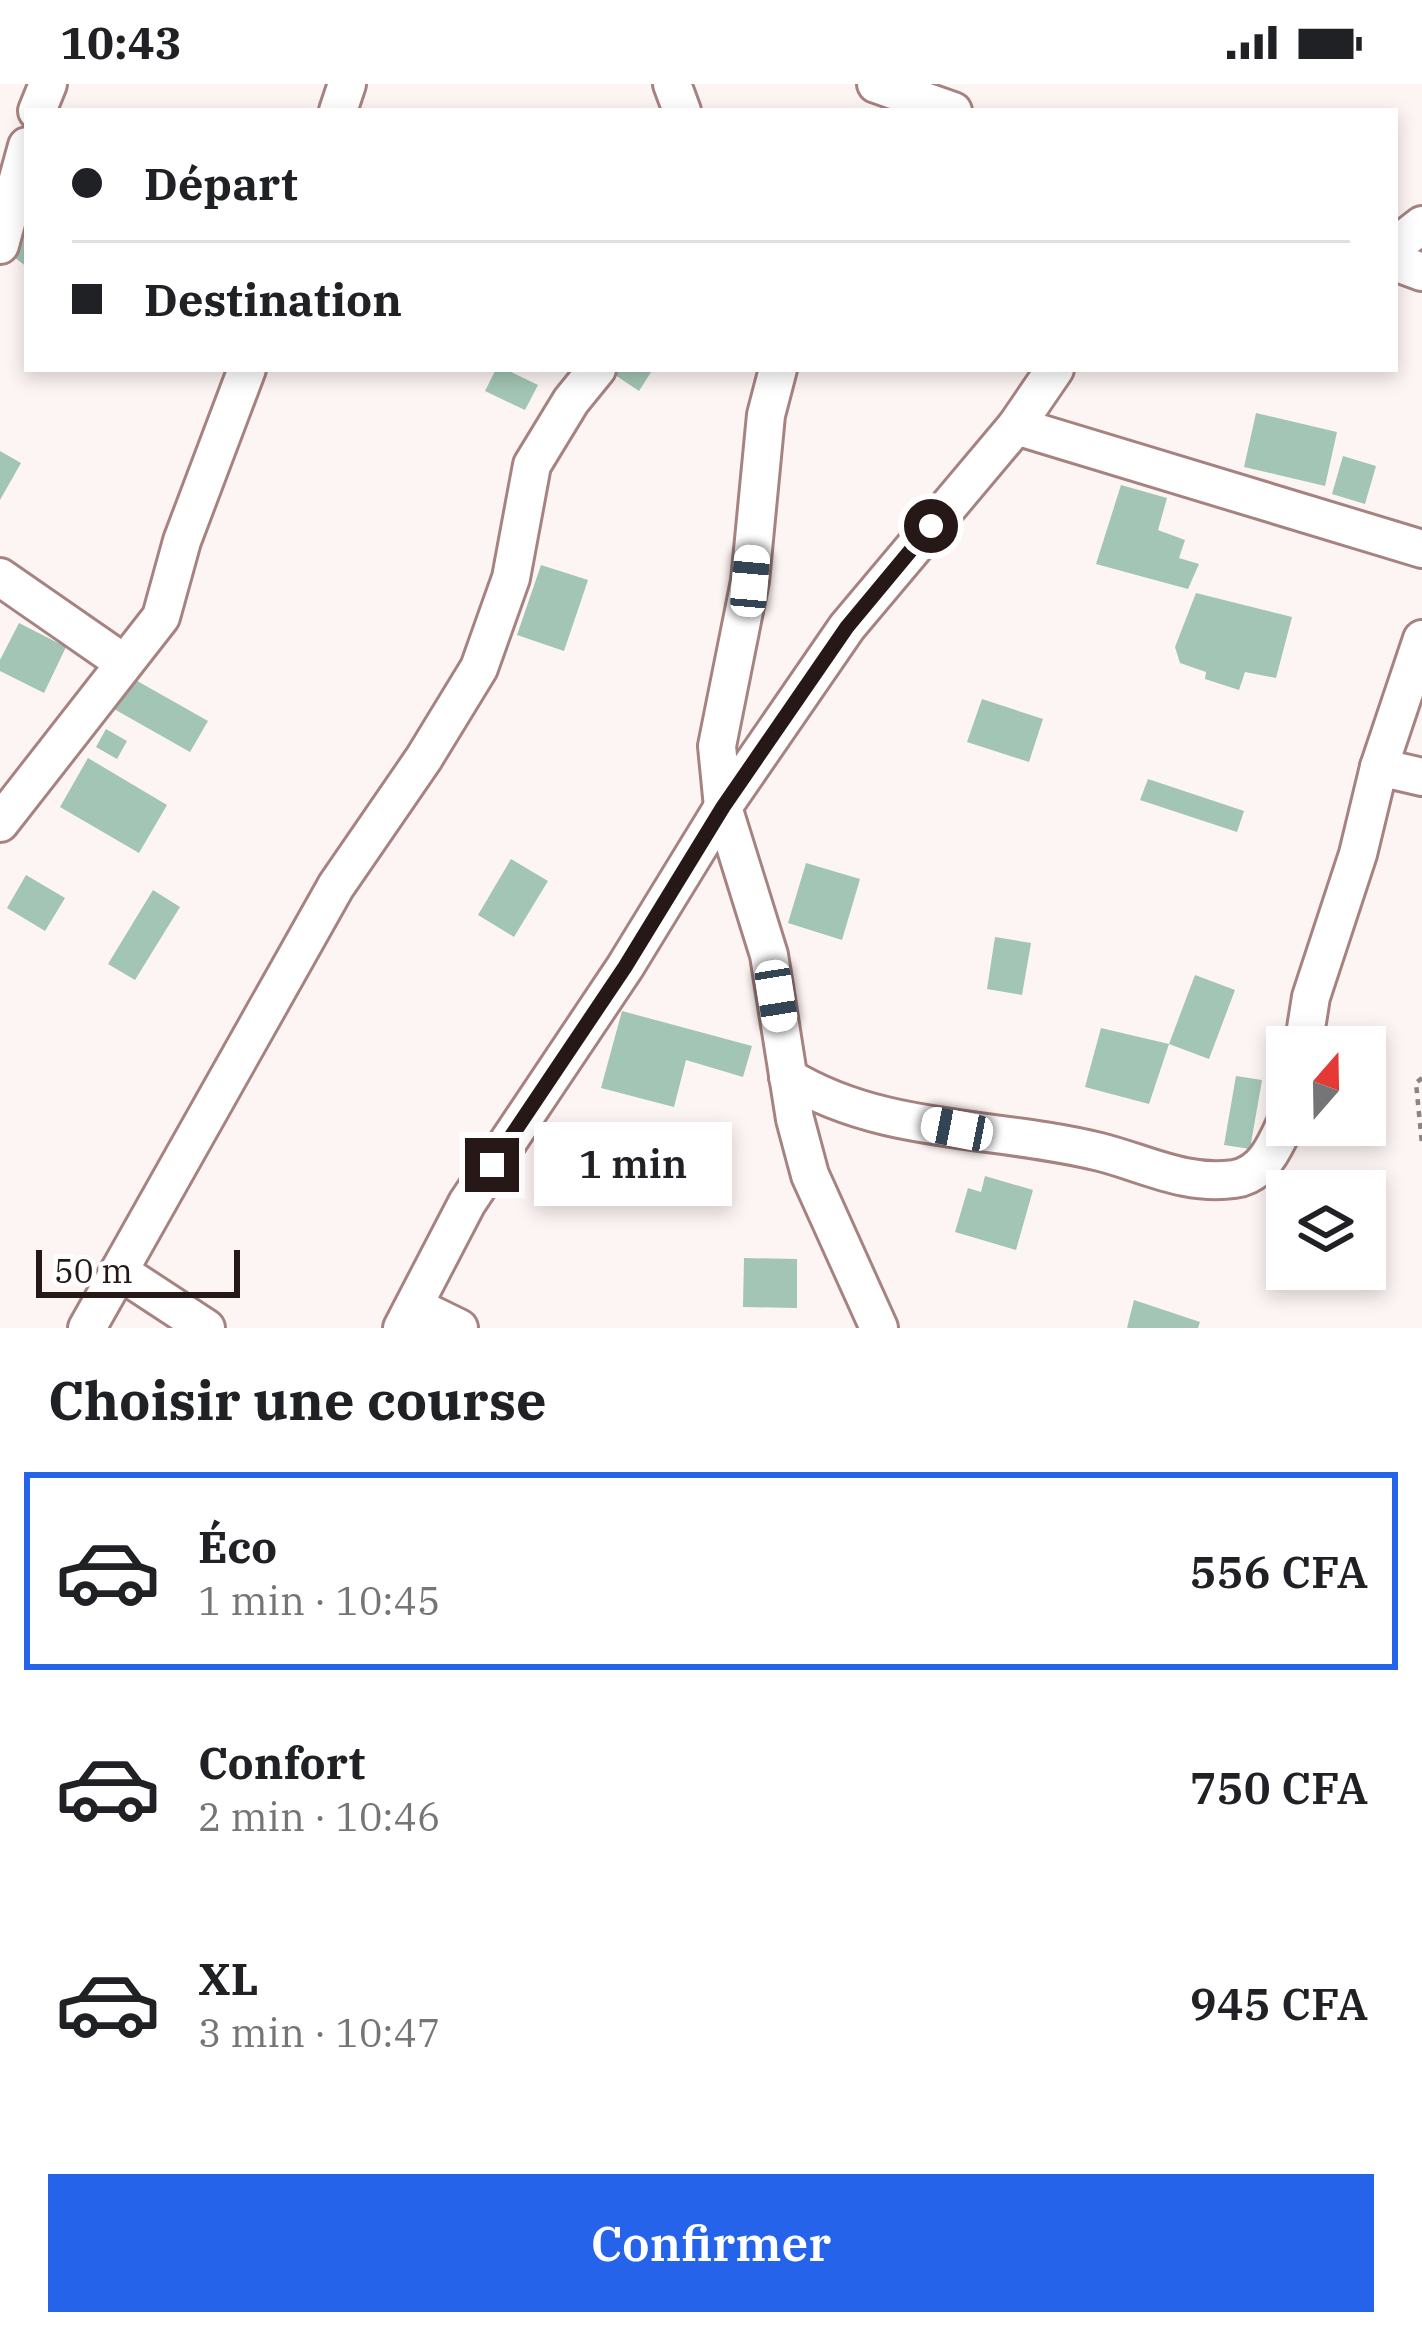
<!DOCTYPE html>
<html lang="fr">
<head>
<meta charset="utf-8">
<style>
	body { margin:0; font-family:"IBM Plex Serif",serif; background:#f2f2f2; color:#202124; height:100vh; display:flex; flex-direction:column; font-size:45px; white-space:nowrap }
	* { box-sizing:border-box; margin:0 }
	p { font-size:39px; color:#757577 }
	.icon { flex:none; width:66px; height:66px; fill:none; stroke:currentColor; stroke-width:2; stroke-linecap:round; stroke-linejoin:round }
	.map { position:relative; height:1244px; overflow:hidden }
	.details { display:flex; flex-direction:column; background:#fff; flex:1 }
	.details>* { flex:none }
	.banner { position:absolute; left:24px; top:24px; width:1374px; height:264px; border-radius:0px; box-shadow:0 6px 18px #0003; display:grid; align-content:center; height:264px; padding:0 48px; background:#fff }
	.needle { width:78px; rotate:20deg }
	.buttons { position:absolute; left:1266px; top:942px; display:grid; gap:24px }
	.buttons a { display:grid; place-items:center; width:120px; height:120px; border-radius:0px; background:#fff; box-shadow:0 6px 18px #0003; font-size:60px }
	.scale { position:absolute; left:36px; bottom:30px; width:204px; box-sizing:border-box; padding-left:12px; border:6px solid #261817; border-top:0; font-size:33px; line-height:42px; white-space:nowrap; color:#261817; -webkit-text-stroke:9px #fff; paint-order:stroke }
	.end { position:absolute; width:54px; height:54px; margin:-27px; border:15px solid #261817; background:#fff; box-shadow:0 0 0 6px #fff }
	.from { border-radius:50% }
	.bubble { position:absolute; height:84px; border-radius:0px; background:#fff; box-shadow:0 6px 18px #0003; font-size:39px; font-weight:600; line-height:84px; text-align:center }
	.car { position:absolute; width:36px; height:72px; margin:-36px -18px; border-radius:15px; box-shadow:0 0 9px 3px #0007; background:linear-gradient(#fff 24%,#345 0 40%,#fff 0 76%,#345 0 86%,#fff 0) }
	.banner b { display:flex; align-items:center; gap:42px; height:114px; font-size:45px }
	.banner b+b { border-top:3px solid #e0e0e0 }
	.banner i { width:30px; height:30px; background:#202124 }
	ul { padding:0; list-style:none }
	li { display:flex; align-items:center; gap:36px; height:198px; margin:0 24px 18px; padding:0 24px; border:6px solid transparent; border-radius:0px }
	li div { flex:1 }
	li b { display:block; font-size:45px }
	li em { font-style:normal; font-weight:600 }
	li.on { border-color:#2563eb }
	li>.icon { width:108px; height:108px; stroke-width:1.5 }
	h2 { padding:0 48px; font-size:54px; line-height:144px }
	.primary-button { display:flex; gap:24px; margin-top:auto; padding:24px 48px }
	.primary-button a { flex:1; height:138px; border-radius:0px; background:#2563eb; color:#fff; font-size:48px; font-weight:600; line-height:138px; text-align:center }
	.status { display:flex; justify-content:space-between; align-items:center; height:84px; padding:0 60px; background:#fff; direction:ltr }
	.status svg { height:33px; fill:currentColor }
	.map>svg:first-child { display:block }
</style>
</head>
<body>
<div class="status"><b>10:43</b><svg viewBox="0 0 49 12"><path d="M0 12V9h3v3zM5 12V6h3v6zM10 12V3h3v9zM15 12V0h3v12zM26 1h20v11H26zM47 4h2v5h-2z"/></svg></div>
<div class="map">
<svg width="1422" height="1244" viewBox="0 0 1422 1244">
	<rect width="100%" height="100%" fill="#fdf5f4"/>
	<g fill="#a2c5b5">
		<polygon points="27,148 27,183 10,170"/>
		<polygon points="496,285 505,285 538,301 525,326 485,307"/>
		<polygon points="606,285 653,285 639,307"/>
		<polygon points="1256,329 1337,348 1325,402 1244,383"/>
		<polygon points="0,367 21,379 0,416"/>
		<polygon points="1343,372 1376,382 1365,420 1332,410"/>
		<polygon points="1121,401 1167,414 1158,446 1185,456 1179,474 1199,480 1188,505 1096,480"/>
		<polygon points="541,481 588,496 564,567 517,551"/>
		<polygon points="1196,509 1292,533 1276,594 1245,588 1239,606 1205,595 1206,588 1180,579 1175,563"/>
		<polygon points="19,539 66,563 44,609 0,587 0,576"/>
		<polygon points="132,594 208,637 190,668 114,625"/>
		<polygon points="982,615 1043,635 1029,678 967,658"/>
		<polygon points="106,645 127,657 117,675 96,663"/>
		<polygon points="88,674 167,721 139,769 60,723"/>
		<polygon points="1148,695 1244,727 1237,748 1140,716"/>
		<polygon points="511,775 548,797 514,853 478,831"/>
		<polygon points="806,779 860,795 842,856 788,839"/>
		<polygon points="26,791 65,814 45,847 7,824"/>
		<polygon points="153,806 180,823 135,896 108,880"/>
		<polygon points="995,853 1031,859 1022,911 987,905"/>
		<polygon points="1195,891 1235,906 1209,975 1169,960"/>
		<polygon points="622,927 752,962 743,993 686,976 674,1023 601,1004"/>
		<polygon points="1101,944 1169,960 1149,1020 1085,1003"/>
		<polygon points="1236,992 1262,996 1250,1065 1224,1061"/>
		<polygon points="985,1092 1033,1106 1016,1166 955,1148 968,1104 981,1108"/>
		<polygon points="744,1174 797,1175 797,1224 743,1223"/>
		<polygon points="1134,1216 1200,1238 1198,1244 1127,1244"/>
	</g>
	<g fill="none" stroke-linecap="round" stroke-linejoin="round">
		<g stroke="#a68380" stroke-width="42">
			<g id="minor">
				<polyline points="672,0 682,27"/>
				<polyline points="876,0 953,27"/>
				<polyline points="37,27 48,0"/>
				<polyline points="338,27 347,0"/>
				<polyline points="0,161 27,62"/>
				<polyline points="1395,162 1422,141"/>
				<polyline points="1395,178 1422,188"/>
				<polyline points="778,285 766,331 750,497 717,662 723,723 769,871 795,1035 810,1091 879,1244"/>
				<polyline points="1016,342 1422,465"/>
				<polyline points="0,493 124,579"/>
				<polyline points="1379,683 1422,693"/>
				<polyline points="0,739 161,533 182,457 247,285"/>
				<polyline points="1303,963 1311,913 1358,770 1379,683 1422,555"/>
				<path d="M788,993C882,1051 996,1042 1100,1068C1144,1079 1186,1102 1234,1095C1264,1091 1276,1060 1287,1036"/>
				<polyline points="119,1187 206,1244"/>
				<polyline points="416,1223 459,1244"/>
				<polyline points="87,1244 336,802 424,674 479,584 511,494 532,381 571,317 597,285"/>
				<polyline points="402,1244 467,1119 625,883 723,723 847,543 1016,342 1055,285"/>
			</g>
		</g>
		<polyline stroke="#8e8382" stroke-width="4.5" stroke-dasharray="6 6" stroke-linecap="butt" points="1422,994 1416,999 1422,1060"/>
		<use href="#minor" stroke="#fff" stroke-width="36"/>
	</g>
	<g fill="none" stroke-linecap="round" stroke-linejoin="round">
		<polyline stroke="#261817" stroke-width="15" points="492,1081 625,883 723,723 847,543 931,442"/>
	</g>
</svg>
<div class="buttons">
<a><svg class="needle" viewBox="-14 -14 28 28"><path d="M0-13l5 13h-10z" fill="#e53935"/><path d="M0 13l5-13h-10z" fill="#757577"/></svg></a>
<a><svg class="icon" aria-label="layers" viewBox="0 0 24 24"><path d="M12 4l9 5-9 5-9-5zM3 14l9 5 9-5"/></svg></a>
</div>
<div class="scale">50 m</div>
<i class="end from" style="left:931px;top:442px"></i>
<i class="end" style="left:492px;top:1081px"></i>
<div class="bubble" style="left:534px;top:1038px;width:198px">1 min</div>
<i class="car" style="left:750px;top:497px;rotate:5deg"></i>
<i class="car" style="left:776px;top:912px;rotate:171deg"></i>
<i class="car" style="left:957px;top:1045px;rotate:281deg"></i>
<div class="banner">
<b><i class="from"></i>Départ</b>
<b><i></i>Destination</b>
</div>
</div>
<section class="details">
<h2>Choisir une course</h2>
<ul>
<li class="on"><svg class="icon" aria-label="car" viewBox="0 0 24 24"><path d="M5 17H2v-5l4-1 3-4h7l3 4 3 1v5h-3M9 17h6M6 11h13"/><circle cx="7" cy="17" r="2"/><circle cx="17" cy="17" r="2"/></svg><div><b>Éco</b><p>1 min · 10:45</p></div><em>556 CFA</em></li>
<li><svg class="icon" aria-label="car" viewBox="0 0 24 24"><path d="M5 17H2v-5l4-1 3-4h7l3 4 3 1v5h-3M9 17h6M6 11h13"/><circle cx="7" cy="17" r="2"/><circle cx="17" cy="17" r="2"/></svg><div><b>Confort</b><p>2 min · 10:46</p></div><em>750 CFA</em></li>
<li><svg class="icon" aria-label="car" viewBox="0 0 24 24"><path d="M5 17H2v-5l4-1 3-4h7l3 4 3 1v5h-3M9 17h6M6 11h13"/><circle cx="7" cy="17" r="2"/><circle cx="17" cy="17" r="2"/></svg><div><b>XL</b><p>3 min · 10:47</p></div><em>945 CFA</em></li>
</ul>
<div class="primary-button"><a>Confirmer</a></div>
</section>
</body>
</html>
